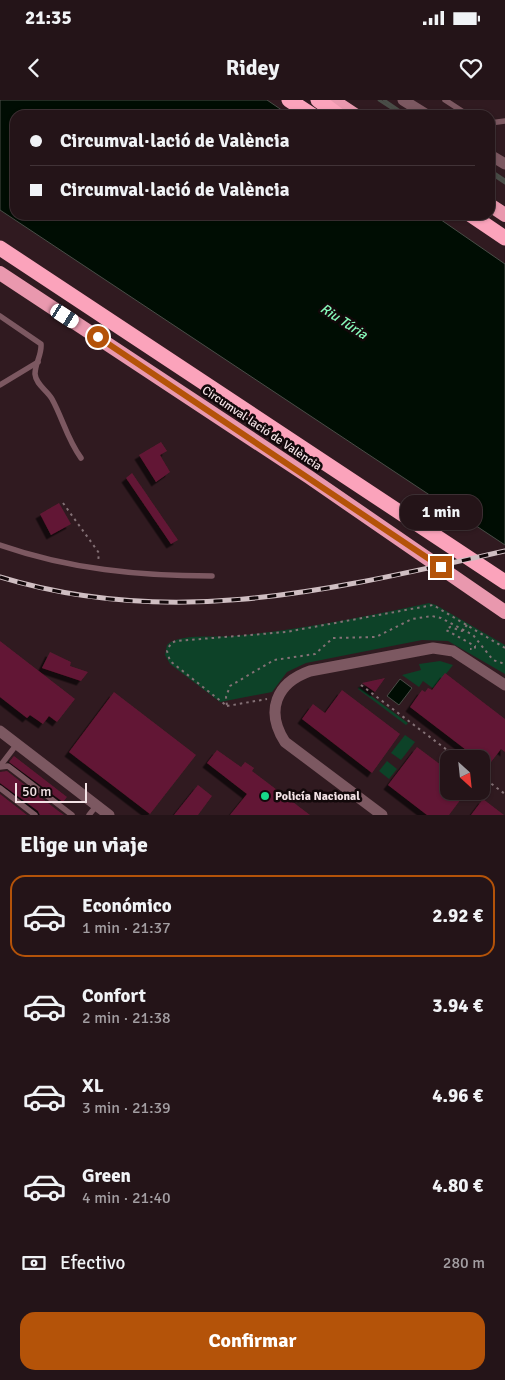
<!DOCTYPE html>
<html lang="es">
<head>
<meta charset="utf-8">
<style>
	body { margin:0; font-family:Signika,sans-serif; background:#302125; color:#f1f3f6; height:100vh; display:flex; flex-direction:column; font-size:19px; white-space:nowrap }
	* { box-sizing:border-box; margin:0 }
	p { font-size:16px; color:#a39ea2 }
	.icon { flex:none; width:28px; height:28px; fill:none; stroke:currentColor; stroke-width:2; stroke-linecap:round; stroke-linejoin:round }
	.map { position:relative; height:715px; overflow:hidden }
	.details { display:flex; flex-direction:column; background:#241418; flex:1 }
	.details>* { flex:none }
	.hud { position:absolute; left:10px; top:10px; width:485px; height:110px; border-radius:15px; box-shadow:0 1px 4px #0004,0 0 0 1px #413337; display:grid; align-content:center; height:110px; padding:0 20px; background:#241418 }
	.needle { width:32px; rotate:153deg }
	.tools { position:absolute; left:440px; top:650px; display:grid; gap:10px }
	.tools a { display:grid; place-items:center; width:50px; height:50px; border-radius:10px; background:#241418; box-shadow:0 1px 4px #0004,0 0 0 1px #413337; font-size:25px }
	.scale { position:absolute; left:15px; bottom:12px; width:72px; box-sizing:border-box; padding-left:5px; border:2px solid #f3e3e6; border-top:0; font-size:14px; line-height:18px; white-space:nowrap; color:#f3e3e6; -webkit-text-stroke:4px #12080a; paint-order:stroke }
	.end { position:absolute; width:22px; height:22px; margin:-11px; border:6px solid #b45309; background:#fff; box-shadow:0 0 0 2px #fff }
	.from { border-radius:50% }
	.bubble { position:absolute; height:35px; border-radius:15px; background:#241418; box-shadow:0 1px 4px #0004,0 0 0 1px #413337; font-size:16px; font-weight:700; line-height:35px; text-align:center }
	.car { position:absolute; width:15px; height:30px; margin:-15px -8px; border-radius:6px; box-shadow:0 0 4px 1px #0007; background:linear-gradient(#fff 24%,#345 0 40%,#fff 0 76%,#345 0 86%,#fff 0) }
	.hud b { display:flex; align-items:center; gap:18px; height:48px; font-size:19px }
	.hud b+b { border-top:1px solid #413337 }
	.hud i { width:12px; height:12px; background:#f1f3f6 }
	ul { padding:0; list-style:none }
	li { display:flex; align-items:center; gap:15px; height:82px; margin:0 10px 8px; padding:0 10px; border:2px solid transparent; border-radius:15px }
	li div { flex:1 }
	li b { display:block; font-size:19px }
	li em { font-style:normal; font-weight:700 }
	li.active { border-color:#b45309 }
	li>.icon { width:45px; height:45px; stroke-width:1.5 }
	h2 { padding:0 20px; font-size:22px; line-height:60px }
	.pay { display:flex; align-items:center; gap:12px; height:55px; padding:0 20px; font-size:19px }
	.pay p { margin-inline-start:auto }
	.cta { display:flex; gap:10px; margin-top:auto; padding:10px 20px }
	.cta a { flex:1; height:58px; border-radius:15px; background:#b45309; color:#fff; font-size:20px; font-weight:700; line-height:58px; text-align:center }
	.status { display:flex; justify-content:space-between; align-items:center; height:35px; padding:0 25px; background:#241418; direction:ltr }
	.status svg { height:14px; fill:currentColor }
	header { display:flex; justify-content:space-between; align-items:center; height:65px; padding:0 20px; background:#241418; font-size:22px; font-weight:700 }
	.map>svg:first-child { display:block }
</style>
</head>
<body>
<div class="status"><b>21:35</b><svg viewBox="0 0 49 12"><path d="M0 12V9h3v3zM5 12V6h3v6zM10 12V3h3v9zM15 12V0h3v12zM26 1h20v11H26zM47 4h2v5h-2z"/></svg></div>
<header><svg class="icon" aria-label="back" viewBox="0 0 24 24"><path d="M15 5l-7 7 7 7"/></svg>Ridey<svg class="icon" aria-label="heart" viewBox="0 0 24 24"><path d="M12 20l-8-8c-3-5 5-10 8-4 3-6 11-1 8 4z"/></svg></header>
<div class="map">
<svg width="505" height="715" viewBox="0 0 505 715">
	<defs>
		<filter id="shadow"><feDropShadow dx="-4.5" dy="4.5" stdDeviation="0" flood-color="#0009"/></filter>
	</defs>
	<rect width="100%" height="100%" fill="#301a20"/>
	<g fill="#0d4228">
		<path d="M429,503L436,505L505,545V574L448,541L422,540L306,563L287,572L272,592L220,602L170,564L165,555L167,545C179,533 217,538 234,536C300,530 364,517 429,503Z"/>
		<polygon points="440,561 453,565 434,589 423,581 419,587 402,575 421,570 419,564"/>
		<polygon points="359,587 408,623 406,625 358,589"/>
		<polygon points="405,635 415,642 401,660 391,653"/>
		<polygon points="387,661 397,669 389,679 379,671"/>
	</g>
	<g fill="#000d03" stroke="#494d47">
		<polygon points="0,0 267,0 289,15 15,15 15,115 434,115 505,164 505,445 0,110"/>
		<polygon points="400,579 412,588 399,605 387,596"/>
	</g>
	<g fill="none" stroke-linecap="round" stroke-linejoin="round">
		<g stroke="#494d47" stroke-width="3">
			<polyline points="379,0 402,15"/>
			<polyline points="384,0 406,15"/>
			<polyline points="490,70 505,80"/>
			<polyline points="490,73 505,83"/>
		</g>
	</g>
	<g fill="#621834" filter="url(#shadow)">
		<polygon points="161,342 167,351 160,355 170,372 156,382 139,355"/>
		<polygon points="132,373 178,440 171,444 126,378"/>
		<polygon points="59,403 71,424 51,435 40,414"/>
		<polygon points="0,541 75,599 57,622 49,616 43,624 30,615 27,618 0,597"/>
		<polygon points="50,552 71,562 70,566 88,572 81,581 42,568"/>
		<polygon points="445,573 505,619 505,652 501,649 488,666 481,659 478,659 410,607 422,590 425,592 428,588 432,590"/>
		<polygon points="385,578 375,592 362,583"/>
		<polygon points="342,590 400,634 372,673 302,619 313,604 325,613"/>
		<polygon points="114,592 196,655 150,714 69,652"/>
		<polygon points="417,647 449,671 449,691 467,691 449,715 427,715 388,685"/>
		<polygon points="217,650 241,667 245,662 254,668 252,671 310,715 230,715 247,694 207,663"/>
		<polygon points="14,656 67,697 63,702 9,662"/>
		<polygon points="7,671 57,710 64,715 40,715 38,711 0,683 0,672"/>
		<polygon points="198,685 212,696 198,715 174,715"/>
		<polygon points="0,694 27,715 0,715"/>
		<polygon points="483,699 504,715 471,715"/>
	</g>
	<g fill="none" stroke-linecap="round" stroke-linejoin="round">
		<g stroke="#847176" stroke-width="2" stroke-dasharray="2.5 4" stroke-linecap="butt">
			<polyline points="63,403 99,453 98,462"/>
			<polyline points="467,525 462,531 450,527 446,530 475,546 475,549 470,549"/>
			<polyline points="505,548 433,505 286,532 176,541 171,543 167,551 170,561 227,606 226,597 230,586 274,560 315,554 333,538 376,537 412,519 432,516 441,518 473,535 493,560 505,564"/>
			<polyline points="361,585 459,659"/>
			<polyline points="227,606 267,599"/>
			<polyline points="481,676 505,694"/>
		</g>
		<g stroke="#7c5861" stroke-width="5.5">
			<polyline points="445,0 468,15"/>
			<polyline points="490,23 505,21"/>
			<path d="M0,216L41,244C42,255 35,263 35,274C36,285 47,290 52,299C63,319 67,339 81,358"/>
			<polyline points="0,285 38,262"/>
			<path d="M0,445C69,469 139,476 212,476"/>
			<polyline points="0,666 17,644"/>
			<polyline points="0,667 8,666 72,715"/>
			<polyline points="0,688 35,715"/>
			<polyline points="89,715 97,705"/>
		</g>
		<g stroke="#7c5861" stroke-width="11">
			<polyline points="403,0 427,15"/>
			<polyline points="490,55 505,64"/>
			<polyline points="0,631 109,715"/>
			<path d="M382,715L285,642C265,611 276,583 310,571L433,548L453,551L505,585"/>
		</g>
		<g stroke="#e998ae" stroke-width="14">
			<polyline points="332,0 355,15"/>
			<polyline points="490,105 505,115"/>
			<polyline points="0,173 309,377 505,512"/>
		</g>
		<g stroke="#fba3bb" stroke-width="15">
			<polyline points="289,0 312,15"/>
			<polyline points="318,0 338,15"/>
			<polyline points="471,115 505,138"/>
			<polyline points="0,148 505,482"/>
		</g>
		<g stroke="#cfbec2" stroke-width="5">
			<path id="rail" d="M0,477C173,530 335,489 505,451"/>
		</g>
		<use href="#rail" stroke="#12080a" stroke-width="3" stroke-dasharray="9" stroke-linecap="butt"/>
	</g>
	<g fill="none" stroke-linecap="round" stroke-linejoin="round">
		<polyline stroke="#b45309" stroke-width="6" points="98,237 441,467"/>
	</g>
	<circle fill="#17d989" stroke="#12080a" stroke-width="2" cx="265" cy="696" r="5"/>
	<g text-anchor="middle" stroke-width="5" stroke-linejoin="round" paint-order="stroke">
		<g font-size="12" fill="#f3e3e6" stroke="#12080a">
			<text transform="translate(262 328) rotate(34)" y="4">Circumval·lació de València</text>
		</g>
		<g font-size="12" font-weight="bold" fill="#f3e3e6" stroke="#12080a" text-anchor="start">
			<text x="275" y="700">Policía Nacional</text>
		</g>
		<g font-size="14" font-style="italic" fill="#87f9ba" stroke="#12080a">
			<text transform="translate(344 221) rotate(33)" y="5">Riu Túria</text>
		</g>
	</g>
</svg>
<div class="tools">
<a><svg class="needle" viewBox="-14 -14 28 28"><path d="M0-13l5 13h-10z" fill="#e53935"/><path d="M0 13l5-13h-10z" fill="#a39ea2"/></svg></a>
</div>
<div class="scale">50 m</div>
<i class="end from" style="left:98px;top:237px"></i>
<i class="end" style="left:441px;top:467px"></i>
<div class="bubble" style="left:400px;top:395px;width:82px">1 min</div>
<i class="car" style="left:65px;top:216px;rotate:123deg"></i>
<div class="hud">
<b><i class="from"></i>Circumval·lació de València</b>
<b><i></i>Circumval·lació de València</b>
</div>
</div>
<section class="details">
<h2>Elige un viaje</h2>
<ul>
<li class="active"><svg class="icon" aria-label="car" viewBox="0 0 24 24"><path d="M5 17H2v-5l4-1 3-4h7l3 4 3 1v5h-3M9 17h6M6 11h13"/><circle cx="7" cy="17" r="2"/><circle cx="17" cy="17" r="2"/></svg><div><b>Económico</b><p>1 min · 21:37</p></div><em>2.92 €</em></li>
<li><svg class="icon" aria-label="car" viewBox="0 0 24 24"><path d="M5 17H2v-5l4-1 3-4h7l3 4 3 1v5h-3M9 17h6M6 11h13"/><circle cx="7" cy="17" r="2"/><circle cx="17" cy="17" r="2"/></svg><div><b>Confort</b><p>2 min · 21:38</p></div><em>3.94 €</em></li>
<li><svg class="icon" aria-label="car" viewBox="0 0 24 24"><path d="M5 17H2v-5l4-1 3-4h7l3 4 3 1v5h-3M9 17h6M6 11h13"/><circle cx="7" cy="17" r="2"/><circle cx="17" cy="17" r="2"/></svg><div><b>XL</b><p>3 min · 21:39</p></div><em>4.96 €</em></li>
<li><svg class="icon" aria-label="car" viewBox="0 0 24 24"><path d="M5 17H2v-5l4-1 3-4h7l3 4 3 1v5h-3M9 17h6M6 11h13"/><circle cx="7" cy="17" r="2"/><circle cx="17" cy="17" r="2"/></svg><div><b>Green</b><p>4 min · 21:40</p></div><em>4.80 €</em></li>
</ul>
<div class="pay"><svg class="icon" aria-label="cash" viewBox="0 0 24 24"><path d="M3 7h18v10H3z"/><circle cx="12" cy="12" r="2"/></svg>Efectivo<p>280 m</p></div>
<div class="cta"><a>Confirmar</a></div>
</section>
</body>
</html>
